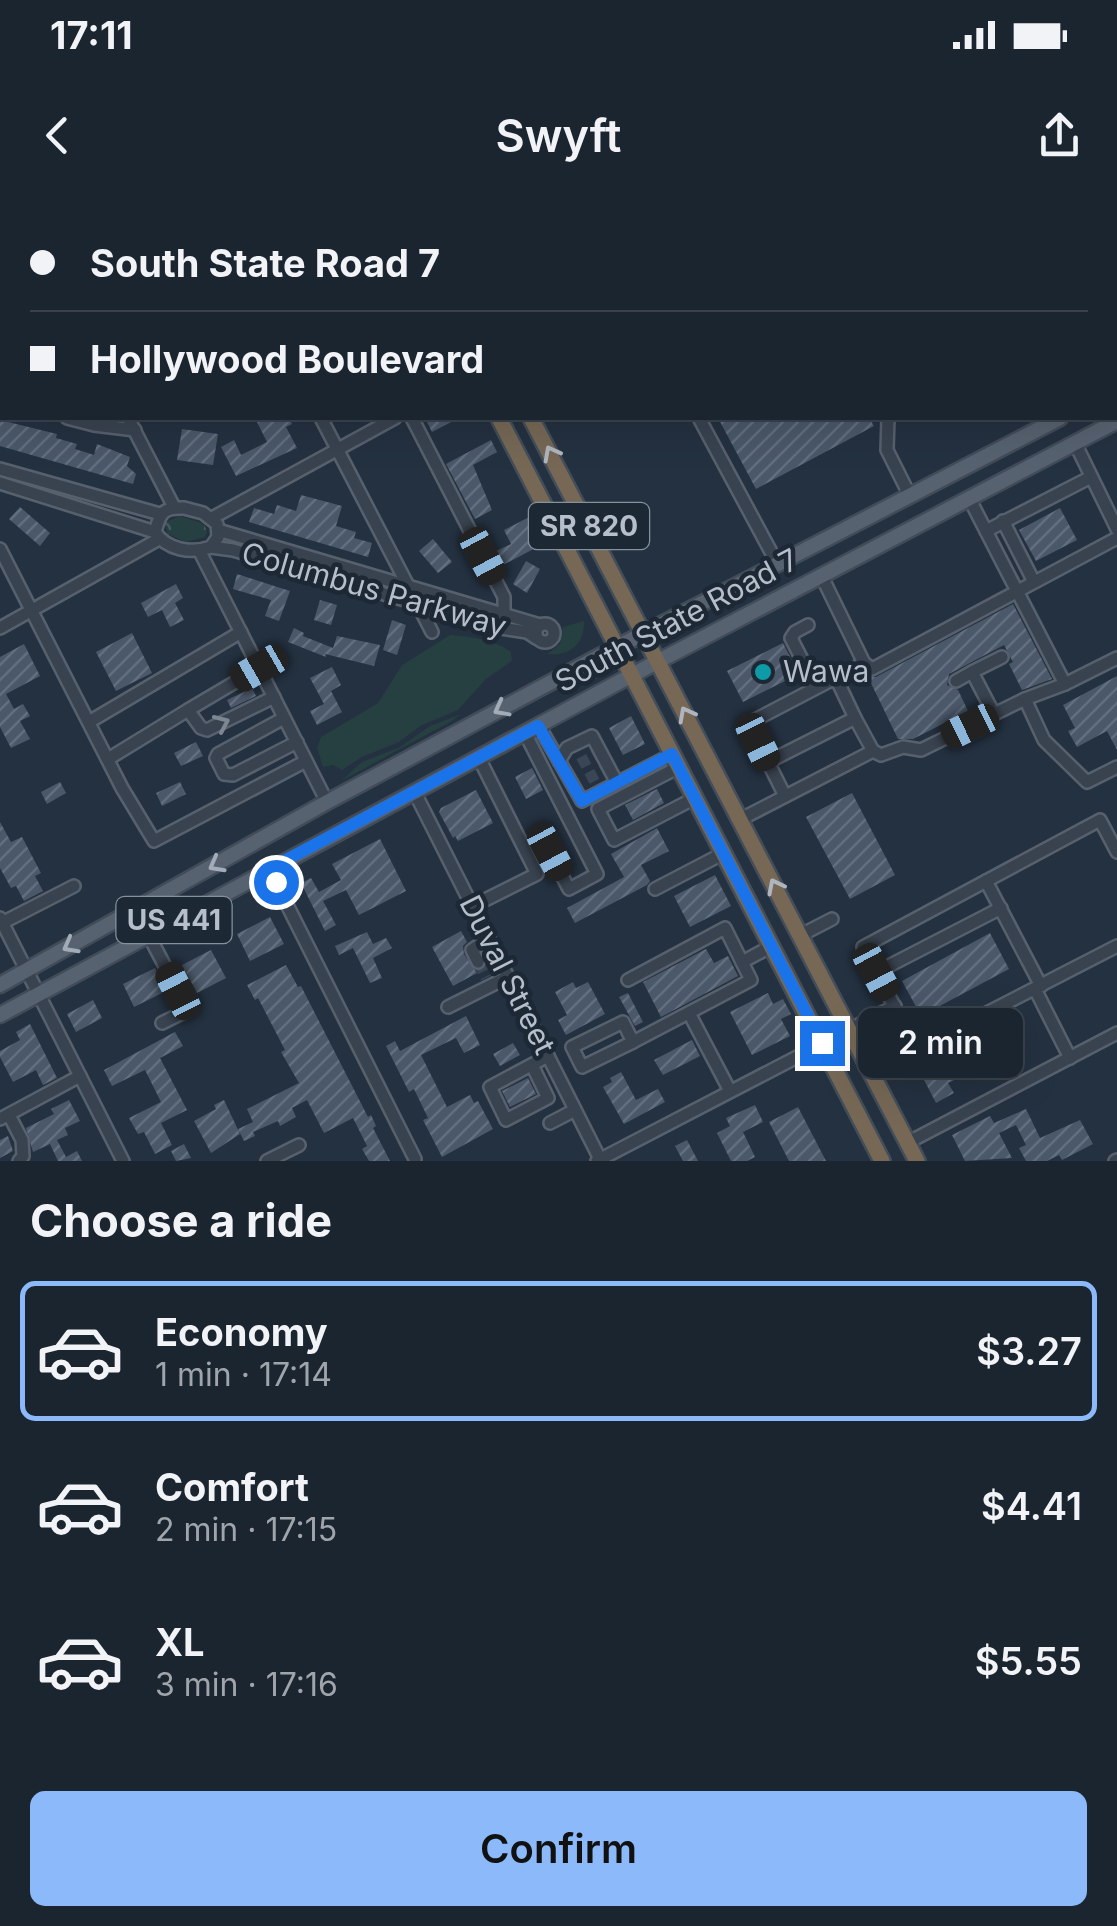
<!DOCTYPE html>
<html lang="en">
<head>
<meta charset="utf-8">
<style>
	body { margin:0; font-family:Inter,sans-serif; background:#28313c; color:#f1f3f6; height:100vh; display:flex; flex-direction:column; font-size:38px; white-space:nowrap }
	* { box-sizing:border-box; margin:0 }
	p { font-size:32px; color:#a0a5ab }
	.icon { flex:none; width:55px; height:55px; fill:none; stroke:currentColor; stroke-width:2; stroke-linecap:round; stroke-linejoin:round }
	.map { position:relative; height:961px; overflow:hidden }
	.drawer { display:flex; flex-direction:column; background:#1b2530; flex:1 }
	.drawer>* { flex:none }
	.banner { position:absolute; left:0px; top:0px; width:1118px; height:220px; box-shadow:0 10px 40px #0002,0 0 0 2px #39424c; display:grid; align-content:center; height:220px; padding:0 30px; background:#1b2530 }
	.end { position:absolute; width:45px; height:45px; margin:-22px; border:12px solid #1a73e8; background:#fff; box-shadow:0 0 0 5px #fff }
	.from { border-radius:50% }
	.bubble { position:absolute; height:70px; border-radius:15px; background:#1b2530; box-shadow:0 10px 40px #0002,0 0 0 2px #39424c; font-size:32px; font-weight:600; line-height:70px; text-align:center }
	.car { position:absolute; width:30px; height:60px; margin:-30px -15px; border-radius:12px; box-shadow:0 0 8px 2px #0007; background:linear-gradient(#222 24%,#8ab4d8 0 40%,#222 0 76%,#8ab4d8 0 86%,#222 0) }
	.banner b { display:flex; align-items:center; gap:35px; height:95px; font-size:38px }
	.banner b+b { border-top:2px solid #39424c }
	.banner i { width:25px; height:25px; background:#f1f3f6 }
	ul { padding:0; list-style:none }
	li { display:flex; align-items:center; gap:30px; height:140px; margin:0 20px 15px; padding:0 10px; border:5px solid transparent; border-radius:15px }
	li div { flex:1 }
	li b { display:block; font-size:38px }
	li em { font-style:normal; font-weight:600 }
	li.selected { border-color:#8bb9fa }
	li>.icon { width:90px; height:90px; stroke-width:1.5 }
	h2 { padding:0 30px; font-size:45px; line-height:120px }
	.action { display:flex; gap:20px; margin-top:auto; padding:20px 30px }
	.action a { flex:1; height:115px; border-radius:15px; background:#8bb9fa; color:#111; font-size:40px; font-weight:600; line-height:115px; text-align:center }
	.status { display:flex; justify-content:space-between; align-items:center; height:70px; padding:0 50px; background:#1b2530; direction:ltr }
	.status svg { height:28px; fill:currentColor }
	header { display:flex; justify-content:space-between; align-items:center; height:130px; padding:0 30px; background:#1b2530; font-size:45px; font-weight:600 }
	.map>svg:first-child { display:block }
</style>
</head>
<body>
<div class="status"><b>17:11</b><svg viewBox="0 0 49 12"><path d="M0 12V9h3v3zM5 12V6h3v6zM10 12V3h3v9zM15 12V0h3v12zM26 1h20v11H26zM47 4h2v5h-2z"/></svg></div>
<header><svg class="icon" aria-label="back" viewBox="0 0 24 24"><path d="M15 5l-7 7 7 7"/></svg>Swyft<svg class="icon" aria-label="share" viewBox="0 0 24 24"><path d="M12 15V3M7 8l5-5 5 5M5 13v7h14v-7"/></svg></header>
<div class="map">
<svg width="1117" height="961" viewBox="0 0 1117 961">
	<defs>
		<pattern id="park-crowns" width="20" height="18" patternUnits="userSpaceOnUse" patternTransform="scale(2.5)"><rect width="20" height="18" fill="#263f41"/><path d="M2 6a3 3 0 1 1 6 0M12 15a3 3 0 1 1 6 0" fill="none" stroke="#43595b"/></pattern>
		<pattern id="building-hatch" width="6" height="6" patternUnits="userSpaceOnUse" patternTransform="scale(2.5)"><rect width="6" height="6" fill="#4a5869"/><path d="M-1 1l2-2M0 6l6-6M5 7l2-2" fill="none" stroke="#626e7d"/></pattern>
	</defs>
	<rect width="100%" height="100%" fill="#243140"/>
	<g fill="#263f41">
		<path d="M584,421C585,444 569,457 547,454L560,444L563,427Z"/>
		<path d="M450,435C470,436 496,440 511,452L512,461L486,479L458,510L420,526L399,542L362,557L342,570L333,565L323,567L317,548L321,537L378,503L402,465Z"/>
		<polygon points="461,514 452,521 341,581 362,562 400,547 430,526"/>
	</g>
	<polygon fill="url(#park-crowns)" points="180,316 204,324 207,332 205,337 186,342 168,334 164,323"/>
	<g fill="url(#building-hatch)">
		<polygon points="255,218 289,218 292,224 286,227 297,248 236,276 221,247 234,240 241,255 267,242"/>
		<polygon points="430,218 459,218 432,232 426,220"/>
		<polygon points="718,218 869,218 874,226 756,289"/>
		<polygon points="0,220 57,234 56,238 77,244 75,249 94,255 97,244 130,257 127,266 136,274 133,284 0,246"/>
		<polygon points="182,229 218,234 213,265 177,260"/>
		<polygon points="491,240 497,252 473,265 492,310 475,319 446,264"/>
		<polygon points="301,295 342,306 336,326 356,332 354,338 372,343 368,357 249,322 254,308 274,314 277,305 296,311"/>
		<polygon points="20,307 50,333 40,346 9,319"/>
		<polygon points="1060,308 1077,340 1036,361 1019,330"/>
		<polygon points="531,316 545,343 503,365 496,351 511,344 504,330"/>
		<polygon points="433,339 452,362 438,373 419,351"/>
		<polygon points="526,361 540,369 527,393 513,384"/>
		<polygon points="237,374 290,391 279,421 265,416 271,400 233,389"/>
		<polygon points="176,384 183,398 175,403 184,420 170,427 162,410 148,417 141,403"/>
		<polygon points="320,400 337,405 331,425 314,420"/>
		<polygon points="1013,404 1052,479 1022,490 1009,464 1013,462 1004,445 949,474 947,485 958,490 968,511 913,539 898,539 868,477 876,477"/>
		<polygon points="392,420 406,425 397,455 383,450"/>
		<polygon points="294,428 304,433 303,436 333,448 337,436 380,445 374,466 325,454 326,457 288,442"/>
		<polygon points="132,433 152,473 116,491 96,452"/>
		<polygon points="783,443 799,474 743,502 727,471"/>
		<polygon points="24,444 40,476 6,494 14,509 23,504 30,516 20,521 30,539 11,548 0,527 0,457"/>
		<polygon points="332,467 341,485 331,491 342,512 317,525 310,511 324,504 310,478"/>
		<polygon points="1117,476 1117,550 1107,531 1077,547 1068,531 1075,528 1063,505"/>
		<polygon points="252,488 256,496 231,508 227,500"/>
		<polygon points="631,516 645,544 623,555 609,528"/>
		<polygon points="196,542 203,556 181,566 174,553"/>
		<polygon points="532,568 543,590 526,599 515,577"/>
		<polygon points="60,582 66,593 47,604 41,592"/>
		<polygon points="180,582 186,594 162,606 156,593"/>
		<polygon points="657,589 664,603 633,620 625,605"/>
		<polygon points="476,590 493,623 458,641 455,636 453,638 439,612 441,608"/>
		<polygon points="852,593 895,675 850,699 806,617"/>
		<polygon points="0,622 11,642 22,637 41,673 35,676 43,691 24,701 16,686 11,688 0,668"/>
		<polygon points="657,628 669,651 641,665 650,681 647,685 575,723 567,708 624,677 611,654"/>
		<polygon points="380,639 406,691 359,715 346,690 323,701 336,725 325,731 301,683 311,678 319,692 341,680 332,664"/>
		<polygon points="715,675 731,706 690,727 674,696"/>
		<polygon points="270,717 284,744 250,761 237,734"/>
		<polygon points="461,731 467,742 463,746 464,754 477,773 453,786 432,747"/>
		<polygon points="367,732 373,744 386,738 392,748 373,758 382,778 370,783 353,748 339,755 335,746"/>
		<polygon points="990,733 1009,769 921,816 902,781"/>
		<polygon points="706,749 714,763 728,756 738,776 661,817 643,782"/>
		<polygon points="211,750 226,778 197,793 182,765"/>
		<polygon points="286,765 298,787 301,786 368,917 371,915 376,926 373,928 390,961 369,961 362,949 367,946 353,918 324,933 307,900 292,908 296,917 280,926 278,921 253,932 255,936 244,941 238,929 253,922 247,909 299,883 281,852 285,850 258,798 255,800 247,785"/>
		<polygon points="155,768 164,785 160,787 162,793 134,807 123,784"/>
		<polygon points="573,782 576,788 588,782 605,814 566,835 558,820 567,815 555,792"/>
		<polygon points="628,793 643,822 635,826 619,797"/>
		<polygon points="768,793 773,804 783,799 791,814 781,819 790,836 752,855 730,812"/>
		<polygon points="93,800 102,818 76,832 67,814"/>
		<polygon points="466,816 480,845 464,853 456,838 421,855 447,907 470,895 474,903 478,901 493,929 442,957 423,920 428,918 414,889 409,892 386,846 395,841 400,851"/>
		<polygon points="30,824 57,878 43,885 36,870 13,882 0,857 0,851 20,840 16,832"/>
		<polygon points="175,832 183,846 160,858 187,910 161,923 172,945 155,954 144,932 138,934 129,918 161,902 145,870 112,886 104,870"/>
		<polygon points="995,836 1009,862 980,873 968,851"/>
		<polygon points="692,840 700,856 663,875 654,860"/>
		<polygon points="513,843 520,855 500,866 493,854"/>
		<polygon points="947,863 956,879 948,883 954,893 936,903 922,876"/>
		<polygon points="621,872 636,900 658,889 665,902 624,924 603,887 612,882 610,878"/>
		<polygon points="528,878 536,894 510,907 502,891"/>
		<polygon points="69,900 80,921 65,928 68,935 57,940 66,957 77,951 82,961 58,961 50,944 33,952 26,928 54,914 51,909"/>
		<polygon points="224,900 240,934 211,953 194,921 216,909 214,905"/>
		<polygon points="755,905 763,922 743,932 755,957 747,961 731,961 717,933 730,926 726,918"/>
		<polygon points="798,907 826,961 789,961 769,922"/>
		<polygon points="1026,909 1040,938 1080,920 1093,944 1062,960 1059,955 1047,961 1026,961 1019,948 1026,945 1016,925 999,933 1012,958 965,961 952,935 990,916 994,923"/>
		<polygon points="8,936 13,951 0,958 0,940"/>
		<polygon points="687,940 698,961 683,961 675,946"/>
		<polygon points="184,944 191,958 176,961 171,951"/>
	</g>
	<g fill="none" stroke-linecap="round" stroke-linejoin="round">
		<g stroke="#3a4655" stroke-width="11" stroke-dasharray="11 5.5" stroke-linecap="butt">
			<polyline points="579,564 594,556"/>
			<polyline points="587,579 602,571"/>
			<polyline points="478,762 486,778"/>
		</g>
		<g stroke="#57616d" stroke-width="16">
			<g id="minor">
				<polyline points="17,0 18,2"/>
				<polyline points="208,0 209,2"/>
				<polyline points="287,0 288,2"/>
				<polyline points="580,0 582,2"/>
				<polyline points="85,2 89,0"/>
				<polyline points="269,2 274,0"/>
				<polyline points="547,2 552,0"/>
				<polyline points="1115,17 1117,16"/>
				<polyline points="0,48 2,47"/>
				<polyline points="67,218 94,225 135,230"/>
				<polyline points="128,218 174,307"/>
				<polyline points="321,218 432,432"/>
				<polyline points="412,218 504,397 504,415"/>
				<polyline points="699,218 777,363"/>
				<polyline points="888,218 887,250 909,294"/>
				<polyline points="1075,243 1117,329"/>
				<polyline points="0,269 160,314"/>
				<polyline points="0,283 155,332"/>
				<polyline points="969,298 1065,484 1117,458"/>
				<path d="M184,308L203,313L217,324L218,337L211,347C191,354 167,350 155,332C160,313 163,307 184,308Z"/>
				<polyline points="212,318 395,218"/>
				<polyline points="1003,321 1033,380"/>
				<polyline points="218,330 540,425"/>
				<polyline points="986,331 1091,277"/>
				<polyline points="211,347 233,350 501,428 527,432 536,438"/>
				<polyline points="0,349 122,588 154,641 306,561"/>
				<polyline points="199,350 327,602"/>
				<polyline points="821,375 864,463"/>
				<circle cx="545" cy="433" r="9"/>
				<polyline points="808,425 795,432 791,438 816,487"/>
				<polyline points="0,428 159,339"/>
				<polyline points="259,468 188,510 201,528 207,530 274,497"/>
				<polyline points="836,478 855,518"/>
				<polyline points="956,481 972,472"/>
				<polyline points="1025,499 1044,540 1087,582 1117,567"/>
				<polyline points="994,514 972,472 1002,457"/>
				<polyline points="284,518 218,554 216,558 224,574 233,575 297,542"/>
				<polyline points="89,522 241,432"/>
				<polyline points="539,526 582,601 673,554"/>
				<polyline points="525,533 597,674 569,689 540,634"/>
				<polyline points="108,559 188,510"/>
				<polyline points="559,561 567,548 592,536 617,583"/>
				<polyline points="768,562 749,523 864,463 872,469 1117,338"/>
				<polyline points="679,567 598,609 614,640 695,598"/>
				<polyline points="414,591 600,959"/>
				<polyline points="785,596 768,562 855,518 873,551"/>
				<polyline points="741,619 873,551 881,555 903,547 921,550 1025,499 1065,484"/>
				<polyline points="1117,652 1100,620 863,747 917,849 1117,746"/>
				<polyline points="269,669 415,959"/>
				<polyline points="986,681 1041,786"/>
				<polyline points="655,689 724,653"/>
				<polyline points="473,706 537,674 479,558"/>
				<polyline points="0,718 123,961"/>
				<polyline points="0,724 74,686"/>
				<polyline points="148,734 188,810 162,823"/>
				<polyline points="801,735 832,719"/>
				<polyline points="478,762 472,750 489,738"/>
				<polyline points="742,762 772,746"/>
				<polyline points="877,772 1001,708"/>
				<polyline points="628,780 725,728 751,780 633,842"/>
				<polyline points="1035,789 1070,858"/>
				<polyline points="448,807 508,777"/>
				<polyline points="689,813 730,891"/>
				<polygon points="623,822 633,842 582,867 572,847"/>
				<polyline points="532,865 548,898 506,920 490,887 548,856"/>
				<polyline points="9,915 22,940 23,956 19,961"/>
				<polyline points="0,919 80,876"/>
				<polyline points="550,923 575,910"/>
				<polyline points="907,943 1117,833"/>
				<polyline points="267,961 299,945"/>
				<polyline points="597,961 895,806"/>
				<polyline points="1115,961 1117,960"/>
			</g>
		</g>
		<g stroke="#424c59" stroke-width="19">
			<g id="major">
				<polyline points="1115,190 1117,189"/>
				<polyline points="0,785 327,602 598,457 1060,218"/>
				<polyline points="0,815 632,475 1117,221"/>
			</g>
		</g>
		<g stroke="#434e5a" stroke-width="20">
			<g id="highway">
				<polyline points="390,0 391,2"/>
				<polyline points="419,0 420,2"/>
				<polyline points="499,218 882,961"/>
				<polyline points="531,218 917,961"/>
			</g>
		</g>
		<use href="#minor" stroke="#394350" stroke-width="11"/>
		<use href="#major" stroke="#576270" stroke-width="14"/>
		<use href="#highway" stroke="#766855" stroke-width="15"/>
	</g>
	<defs><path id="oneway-chevron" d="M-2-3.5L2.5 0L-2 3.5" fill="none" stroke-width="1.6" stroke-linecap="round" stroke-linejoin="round" transform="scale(2.5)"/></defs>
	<g stroke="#afb5be">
		<use href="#oneway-chevron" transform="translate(551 253) rotate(-118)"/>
		<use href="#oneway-chevron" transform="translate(686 514) rotate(-118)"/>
		<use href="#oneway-chevron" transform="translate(775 686) rotate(-117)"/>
	</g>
	<g stroke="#a2acb8">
		<use href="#oneway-chevron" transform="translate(501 509) rotate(152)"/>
		<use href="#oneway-chevron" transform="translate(216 665) rotate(151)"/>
		<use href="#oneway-chevron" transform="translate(70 746) rotate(151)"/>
	</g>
	<use stroke="#7d8793" href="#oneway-chevron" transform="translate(222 523) rotate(-24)"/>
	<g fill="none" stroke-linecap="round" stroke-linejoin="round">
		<polyline stroke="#1a73e8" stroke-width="12" points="276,682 269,669 538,526 582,601 672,554 822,843"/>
	</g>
	<circle fill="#0f9aa8" stroke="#1d2835" stroke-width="4" cx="763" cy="472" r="10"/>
	<g text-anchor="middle" stroke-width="9" stroke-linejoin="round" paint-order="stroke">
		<g fill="#1d2835" stroke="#87919d" stroke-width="2.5">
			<rect x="529" y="303" width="120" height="46" rx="8"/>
			<rect x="116.5" y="697" width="115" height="46" rx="8"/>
		</g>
		<g font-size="28" font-weight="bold" fill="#b5beca">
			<text x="589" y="336">SR 820</text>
			<text x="174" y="730">US 441</text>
		</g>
		<g font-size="30" fill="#b5beca" stroke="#1d2835">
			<text transform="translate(374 390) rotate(16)" y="10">Columbus Parkway</text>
			<text transform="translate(677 421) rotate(-28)" y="10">South State Road 7</text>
			<text transform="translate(507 775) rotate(63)" y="10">Duval Street</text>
		</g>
		<g font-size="30" fill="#b5beca" stroke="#1d2835" text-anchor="start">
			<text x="783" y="482">Wawa</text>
		</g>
	</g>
</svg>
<i class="end from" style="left:276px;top:682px"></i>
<i class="end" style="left:822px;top:843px"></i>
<div class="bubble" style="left:858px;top:808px;width:165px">2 min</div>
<i class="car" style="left:483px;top:356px;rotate:152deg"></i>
<i class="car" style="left:259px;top:468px;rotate:240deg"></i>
<i class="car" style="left:970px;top:526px;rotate:244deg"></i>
<i class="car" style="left:758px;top:542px;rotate:154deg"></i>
<i class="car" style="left:550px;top:652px;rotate:152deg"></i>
<i class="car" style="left:876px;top:772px;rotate:152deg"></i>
<i class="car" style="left:178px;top:791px;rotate:333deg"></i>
<div class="banner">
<b><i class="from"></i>South State Road 7</b>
<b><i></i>Hollywood Boulevard</b>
</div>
</div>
<section class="drawer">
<h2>Choose a ride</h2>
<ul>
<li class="selected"><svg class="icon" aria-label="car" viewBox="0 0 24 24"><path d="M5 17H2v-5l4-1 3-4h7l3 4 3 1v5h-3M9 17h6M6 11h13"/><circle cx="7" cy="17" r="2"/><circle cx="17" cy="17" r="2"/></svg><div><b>Economy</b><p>1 min · 17:14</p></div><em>$3.27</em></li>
<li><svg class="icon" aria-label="car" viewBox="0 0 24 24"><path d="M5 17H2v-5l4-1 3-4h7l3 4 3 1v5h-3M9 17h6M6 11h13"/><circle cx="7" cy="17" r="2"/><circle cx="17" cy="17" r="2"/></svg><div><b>Comfort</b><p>2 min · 17:15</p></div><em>$4.41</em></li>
<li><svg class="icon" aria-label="car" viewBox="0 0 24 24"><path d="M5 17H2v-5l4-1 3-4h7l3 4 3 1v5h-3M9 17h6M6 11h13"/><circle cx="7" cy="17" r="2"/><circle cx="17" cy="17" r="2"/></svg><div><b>XL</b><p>3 min · 17:16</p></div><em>$5.55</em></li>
</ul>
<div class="action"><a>Confirm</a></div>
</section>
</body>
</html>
